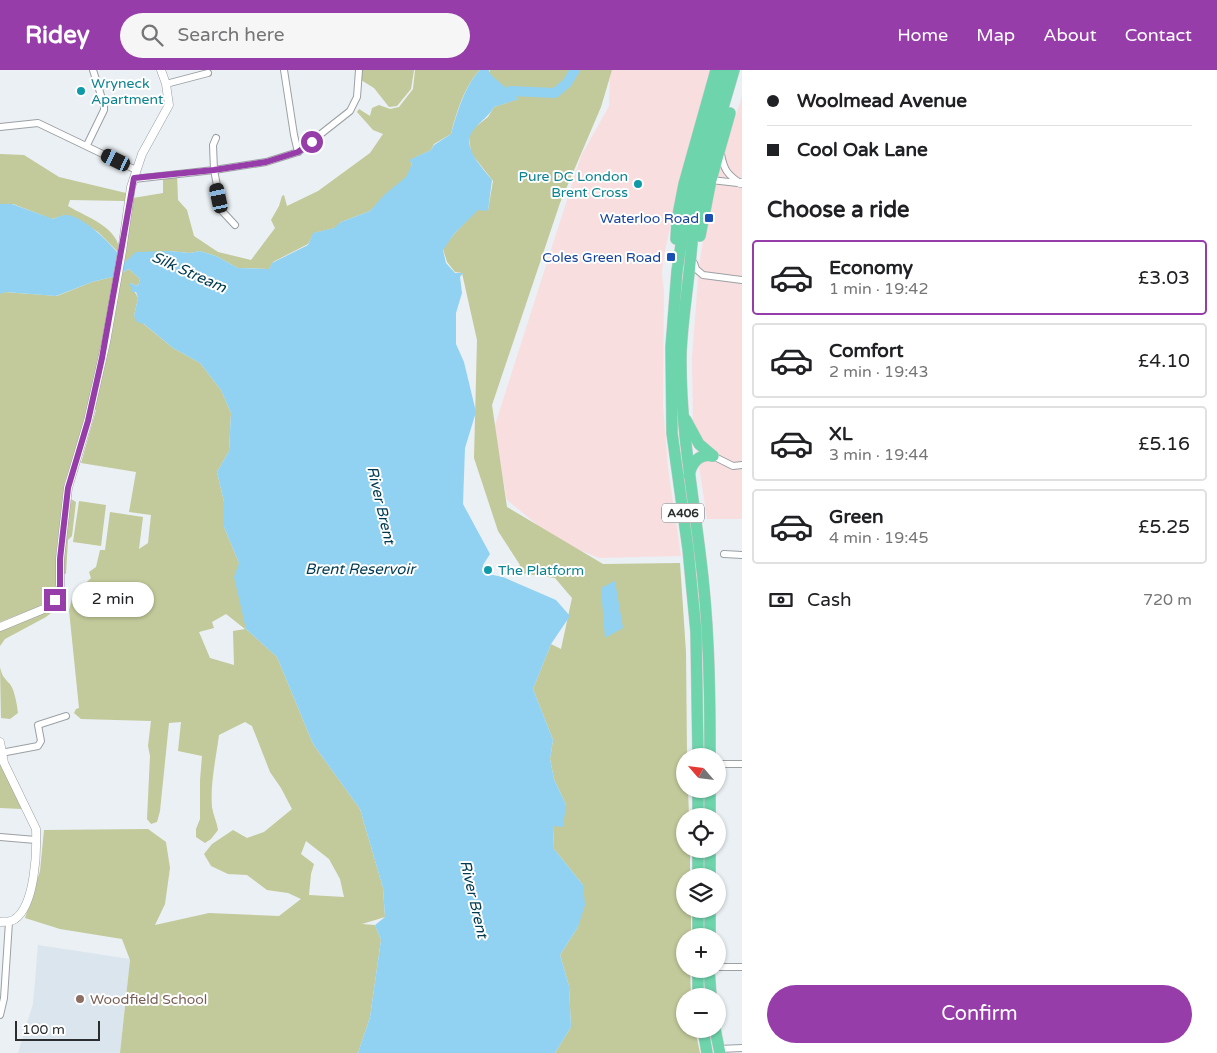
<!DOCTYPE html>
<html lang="en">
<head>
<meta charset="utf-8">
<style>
	body { margin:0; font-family:"Varela Round",sans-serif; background:#f6f6f6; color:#202124; height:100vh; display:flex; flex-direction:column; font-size:19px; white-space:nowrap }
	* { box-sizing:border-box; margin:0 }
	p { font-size:16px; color:#757577 }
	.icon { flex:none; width:28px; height:28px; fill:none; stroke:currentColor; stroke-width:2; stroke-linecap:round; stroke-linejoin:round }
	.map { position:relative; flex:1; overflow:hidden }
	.drawer { display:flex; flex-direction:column; background:#fff; width:475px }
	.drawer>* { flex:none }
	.guide { display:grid; align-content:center; height:110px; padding:0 25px; background:#fff }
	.needle { width:32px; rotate:298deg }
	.buttons { position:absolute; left:676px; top:678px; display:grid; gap:10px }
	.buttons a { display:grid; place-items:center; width:50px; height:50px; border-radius:50%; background:#fff; box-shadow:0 1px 4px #0004; font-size:25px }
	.scale { position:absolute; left:15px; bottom:12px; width:85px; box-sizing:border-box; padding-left:5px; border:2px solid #2b2d2e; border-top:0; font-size:14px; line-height:18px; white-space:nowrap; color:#2b2d2e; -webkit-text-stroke:4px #fff; paint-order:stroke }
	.end { position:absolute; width:22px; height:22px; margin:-11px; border:6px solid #963da9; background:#fff; box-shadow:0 0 0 2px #fff }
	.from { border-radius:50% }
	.bubble { position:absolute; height:35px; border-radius:18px; background:#fff; box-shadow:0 1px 4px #0004; font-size:16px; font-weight:600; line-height:35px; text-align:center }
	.car { position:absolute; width:15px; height:30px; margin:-15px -8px; border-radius:6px; box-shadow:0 0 4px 1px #0007; background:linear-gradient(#222 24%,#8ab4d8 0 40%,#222 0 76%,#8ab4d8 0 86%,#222 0) }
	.guide b { display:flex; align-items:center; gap:18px; height:48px; font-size:19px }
	.guide b+b { border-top:1px solid #e0e0e0 }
	.guide i { width:12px; height:12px; background:#202124 }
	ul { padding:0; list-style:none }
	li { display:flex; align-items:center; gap:15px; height:75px; margin:0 10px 8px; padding:0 15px; border:2px solid #e0e0e0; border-radius:5px }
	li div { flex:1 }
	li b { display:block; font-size:19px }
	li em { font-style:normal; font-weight:600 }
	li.current { border-color:#963da9 }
	li>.icon { width:45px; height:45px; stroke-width:1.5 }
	h2 { padding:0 25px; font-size:22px; line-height:60px }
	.pay { display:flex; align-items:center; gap:12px; height:55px; padding:0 25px; font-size:19px }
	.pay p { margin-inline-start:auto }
	.primary-button { display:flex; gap:10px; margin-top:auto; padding:10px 25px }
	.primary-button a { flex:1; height:58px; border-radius:30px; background:#963da9; color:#fff; font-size:20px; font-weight:600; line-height:58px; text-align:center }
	header { display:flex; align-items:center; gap:30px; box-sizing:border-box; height:70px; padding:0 25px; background:#963da9; color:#fff }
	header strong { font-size:24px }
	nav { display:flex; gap:28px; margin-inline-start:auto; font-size:18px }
	.search { width:350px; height:45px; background:#f6f6f6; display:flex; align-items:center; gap:12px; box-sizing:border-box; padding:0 18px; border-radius:28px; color:#757577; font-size:19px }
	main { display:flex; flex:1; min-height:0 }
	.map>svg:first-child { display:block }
</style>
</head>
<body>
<header>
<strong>Ridey</strong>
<div class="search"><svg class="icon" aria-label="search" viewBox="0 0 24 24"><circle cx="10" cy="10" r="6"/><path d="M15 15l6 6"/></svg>Search here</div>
<nav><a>Home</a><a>Map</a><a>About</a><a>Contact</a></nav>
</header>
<main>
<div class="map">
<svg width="742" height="983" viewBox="0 0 742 983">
	<rect width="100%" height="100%" fill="#ebf0f4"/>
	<polygon fill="#dae5ee" points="38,875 130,889 120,983 18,983 33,934"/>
	<g fill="#f9dee0">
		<polygon points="610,0 710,0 680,107 663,191 662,204 664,221 663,335 668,398 681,486 599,488 557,471 507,430 494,358 581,86 609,36"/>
		<polygon points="742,26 742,449 707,449 693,356 692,288 699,195 712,120"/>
	</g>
	<g fill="#c2c99a" fill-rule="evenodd">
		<polygon points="362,0 414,0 411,19 397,36 389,37 374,18 361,10"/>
		<path d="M415,0H480C465,15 456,43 451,64L434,74L431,80L410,90L412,95L407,107L385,125L370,141L341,152L335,158L314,163L308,174L273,192L269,199L238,198L216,186L200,181L190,183L169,181L125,192L123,189L133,128L163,123V105L177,104L178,130L187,140L194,166L218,182L251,190L275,158L271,150L279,136L282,126L284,125L287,136L318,121L370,83L383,64L373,60L357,42L359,39L370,46L372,38L379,35L390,39L399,37L413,19Z"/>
		<polygon points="490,0 612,0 601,37 560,133 492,335 507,437 603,494 680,493 686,582 687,686 685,686 685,719 688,719 689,746 685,746 685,779 690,779 690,806 685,806 685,839 691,839 691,866 685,866 685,899 690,899 691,926 685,926 685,959 695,959 700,983 555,983 571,957 569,916 560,885 578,857 583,815 554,779 553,756 566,735 554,709 550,689 553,670 533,619 551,574 561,579 572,528 555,508 514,502 520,495 498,461 474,388 477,270 462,203 455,202 447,192 443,179 454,164 477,140 488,140 493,111 471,83 469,66 474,58 488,47 494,37 518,29 490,5"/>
		<path d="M0,84L24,85L59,107L126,123L125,131L70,130L68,136C86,147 121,158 119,183L98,162L76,148L65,145L52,149L13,134H0Z"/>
		<path d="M129,199L140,209L138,216L130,213L138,228L134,246L173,278L200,293L221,320L231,343L229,381L217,402L224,432V457L239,493L246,559L277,587L313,674L360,739L383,818L385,847L362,854L375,855L381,870L370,947L358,983H120L130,890L122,869L60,859L25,848L40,801L44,760L148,759L166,772L170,798L165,834L155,855L209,843L279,846L301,829L288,823L267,820L247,805L228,804L211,796L204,784L212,774L233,760L247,768L264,762L292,739L281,718L270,702L252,656L245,652L219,665C216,688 210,714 212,737C213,745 217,752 218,760L211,769L205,773L196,767V759L200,749V710L202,686L178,681L181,652L169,653L160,741L157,752L151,754L147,749L150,686L148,676L151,651L81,649L74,643L76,639L79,638L69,540L73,525L91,508L89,502L96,497L100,480H105L110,442L143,447L139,479L148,473L151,445L129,442L136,402L81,393L96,340L87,338V347L65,412L56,486V519L51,532L0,552V223L4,222L57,226L92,212L116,206ZM226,544L245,559L233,561L234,595L210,588L199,562L214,558L212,552ZM306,771L329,789L340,809L344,827L309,825L311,804L314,794L301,784Z"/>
		<polygon points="71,429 76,432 72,466 68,470 66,504 63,503 62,485 69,435"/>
		<polygon points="79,431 106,435 101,476 73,472"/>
		<polygon points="47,539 51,543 46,547 5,569 0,576 0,558"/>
		<path d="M0,597C2,606 4,608 10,614C15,621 17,635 18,643L10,649L1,648Z"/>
		<polygon points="0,689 8,707 6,708 9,709 22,739 0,738"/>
	</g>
	<g fill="#91d2f3">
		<path d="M480,0H489L491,5L519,29L494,37C488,47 483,49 476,57C458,74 481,96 492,110L488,141L478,140L454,164L443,180L446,193L455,203H463L460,207L462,223L456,243V274L464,292L476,342L465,378L463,434L490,484L483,495V503L503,507L556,530L570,546L551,574L533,619L553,670L550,689L554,709L566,735L563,757L553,756L554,779L583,815L585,835L578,857L560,885L569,916L571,957L555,983H358L370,947L381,870L375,855L385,847L383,818L360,739L313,674L277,587L246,559L234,507L239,493L224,457V432L217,402L229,381L231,343L221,320L200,293L173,278L144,254L137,252L134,246L138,228L136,222H132V218L129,215L130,213L138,216L140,209L129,199L116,206L92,212L56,226L5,222L0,224V134H12L53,149C56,148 60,146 64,145C83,143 115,178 125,192L136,182L169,181L190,183L200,181L216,186L238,198L269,199L272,193L308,175L313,163L334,158L341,152L370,141L384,125L406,107L412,94L409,90L431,80L434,75L451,64C457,43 465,15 480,0Z"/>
		<polygon points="615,511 623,558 605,568 601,518"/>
	</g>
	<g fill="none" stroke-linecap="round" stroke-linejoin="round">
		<polyline stroke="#91d2f3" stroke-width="10" points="499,29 510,21 555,23 567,13 575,0"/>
		<g stroke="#9ba0a3" stroke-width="8">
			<g id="minor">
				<polyline points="284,0 294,65 298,82"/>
				<polyline points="166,14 208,3"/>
				<polyline points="0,57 38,53 136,100"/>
				<polyline points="216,68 213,75 214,100 222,141 235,155"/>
				<polyline points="87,75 104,40 104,35 93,0"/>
				<path d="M721,84C724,100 727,104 740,113"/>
				<polyline points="134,109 214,100 266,92 298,82 350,41 357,27 359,0"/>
				<polyline points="711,110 738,113"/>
				<polyline points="694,193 696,199 703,205 742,210"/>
				<polyline points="713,386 733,396 742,395"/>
				<polyline points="724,484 742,485"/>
				<polyline points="1,683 38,676 41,671 38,655 66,646"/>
				<polyline points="718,694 742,694"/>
				<polyline points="0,767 36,770"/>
				<polyline points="718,897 742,897"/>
				<polyline points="0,945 4,928 9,852"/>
				<polyline points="719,979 742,978"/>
			</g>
		</g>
		<g stroke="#9ba0a3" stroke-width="9">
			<g id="tertiary">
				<polyline points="740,113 742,113"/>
				<polyline points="0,557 51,536 55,530 60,516 60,489 68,418 88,351 106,272 122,181 131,117 142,84 169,35 166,14 161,0"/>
				<path d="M0,672L4,693L36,759C37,782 35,835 15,849C11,852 5,852 0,852"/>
			</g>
		</g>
		<g stroke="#cccdcd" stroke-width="12">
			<g id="trunk">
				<polyline points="700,166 711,110 730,43"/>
				<polyline points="676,169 677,150 684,114 716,0"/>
				<polyline points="686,350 699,374 713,386"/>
				<path d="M689,405C692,392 699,383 713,386"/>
				<polyline points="698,686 696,562 688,479 672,363 671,277 677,201 687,136 724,0"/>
				<path d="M710,686C710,618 709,551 700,483C692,417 680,352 681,284C682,254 687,224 690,194C692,175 693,154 697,134C707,89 721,45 734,0"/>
				<polyline points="698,746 698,719"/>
				<polyline points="710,746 710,719"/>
				<polyline points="698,779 698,806"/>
				<polyline points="710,806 710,779"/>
				<polyline points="698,839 698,866"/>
				<polyline points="710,866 710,839"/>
				<polyline points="698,899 698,926"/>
				<polyline points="709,899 711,926"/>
				<polyline points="703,959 707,983"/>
				<polyline points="715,959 720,983"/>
			</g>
		</g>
		<use href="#minor" stroke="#fff" stroke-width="6"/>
		<use href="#tertiary" stroke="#fff" stroke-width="8"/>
		<use href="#trunk" stroke="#6ed4ac" stroke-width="11"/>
	</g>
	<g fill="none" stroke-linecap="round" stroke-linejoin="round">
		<polyline stroke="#963da9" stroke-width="6" points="55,530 60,516 60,489 68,418 88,351 102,288 134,108 214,100 266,92 298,82 312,72"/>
	</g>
	<g fill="#0f9aa8" stroke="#fff" stroke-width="2">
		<circle cx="81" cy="21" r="5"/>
		<circle cx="638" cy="114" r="5"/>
		<circle cx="488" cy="500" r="5"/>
	</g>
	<g fill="#1a4fb4" stroke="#fff" stroke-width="2">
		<rect x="704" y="143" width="10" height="10" rx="2.5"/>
		<rect x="666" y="182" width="10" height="10" rx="2.5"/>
	</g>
	<circle fill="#8d6e63" stroke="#fff" stroke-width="2" cx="80" cy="929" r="5"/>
	<g text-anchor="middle" stroke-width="4" stroke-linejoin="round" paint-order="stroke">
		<rect fill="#fff" stroke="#6b6c6d" stroke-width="1" x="662" y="433.5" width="42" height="19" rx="4"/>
		<g font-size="12" font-weight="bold" fill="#2b2d2e">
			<text x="683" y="447">A406</text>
		</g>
		<g font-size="14" fill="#0d838f" stroke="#fff" text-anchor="start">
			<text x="91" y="18">Wryneck<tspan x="91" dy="16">Apartment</tspan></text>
			<text x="628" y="111" text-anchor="end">Pure DC London<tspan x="628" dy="16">Brent Cross</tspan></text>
			<text x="498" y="505">The Platform</text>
		</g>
		<g font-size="14" fill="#164399" stroke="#fff" text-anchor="end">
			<text x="699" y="153">Waterloo Road</text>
			<text x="661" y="192">Coles Green Road</text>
		</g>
		<g font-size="14" fill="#785e54" stroke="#fff" text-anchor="start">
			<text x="90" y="934">Woodfield School</text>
		</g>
		<g font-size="15" font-style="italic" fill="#003a50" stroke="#fff">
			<text transform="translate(189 202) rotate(24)" y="5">Silk Stream</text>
			<text transform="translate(381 435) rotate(77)" y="5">River Brent</text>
			<text x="360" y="504">Brent Reservoir</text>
			<text transform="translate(474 829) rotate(77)" y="5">River Brent</text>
		</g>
	</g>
</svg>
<div class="buttons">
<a><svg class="needle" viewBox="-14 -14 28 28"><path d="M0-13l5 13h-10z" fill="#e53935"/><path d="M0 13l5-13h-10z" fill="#757577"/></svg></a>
<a><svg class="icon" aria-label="locate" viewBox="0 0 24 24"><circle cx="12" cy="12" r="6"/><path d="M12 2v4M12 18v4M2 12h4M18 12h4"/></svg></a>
<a><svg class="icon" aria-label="layers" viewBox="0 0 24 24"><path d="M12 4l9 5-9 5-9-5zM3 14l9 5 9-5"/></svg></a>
<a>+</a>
<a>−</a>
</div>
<div class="scale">100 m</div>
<i class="end from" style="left:312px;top:72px"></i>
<i class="end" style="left:55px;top:530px"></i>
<div class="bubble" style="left:72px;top:512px;width:82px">2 min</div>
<i class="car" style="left:116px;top:90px;rotate:296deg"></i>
<i class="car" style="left:219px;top:128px;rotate:348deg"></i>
</div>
<section class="drawer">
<div class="guide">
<b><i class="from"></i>Woolmead Avenue</b>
<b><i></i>Cool Oak Lane</b>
</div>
<h2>Choose a ride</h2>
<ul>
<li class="current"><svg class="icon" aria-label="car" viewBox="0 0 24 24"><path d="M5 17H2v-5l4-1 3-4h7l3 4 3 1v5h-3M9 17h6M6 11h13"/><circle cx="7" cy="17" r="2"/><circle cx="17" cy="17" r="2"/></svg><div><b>Economy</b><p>1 min · 19:42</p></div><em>£3.03</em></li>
<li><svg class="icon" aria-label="car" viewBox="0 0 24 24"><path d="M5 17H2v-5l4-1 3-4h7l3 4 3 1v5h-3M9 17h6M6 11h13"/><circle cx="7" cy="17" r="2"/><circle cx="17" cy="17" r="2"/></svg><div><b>Comfort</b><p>2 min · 19:43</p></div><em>£4.10</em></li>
<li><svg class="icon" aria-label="car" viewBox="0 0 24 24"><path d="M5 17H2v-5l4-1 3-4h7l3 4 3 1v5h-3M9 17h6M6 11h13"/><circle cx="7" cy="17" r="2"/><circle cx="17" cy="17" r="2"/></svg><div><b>XL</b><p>3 min · 19:44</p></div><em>£5.16</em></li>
<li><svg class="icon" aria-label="car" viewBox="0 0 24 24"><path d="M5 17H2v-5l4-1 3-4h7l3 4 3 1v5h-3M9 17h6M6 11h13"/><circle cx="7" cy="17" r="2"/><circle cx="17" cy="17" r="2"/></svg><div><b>Green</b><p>4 min · 19:45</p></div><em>£5.25</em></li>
</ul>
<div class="pay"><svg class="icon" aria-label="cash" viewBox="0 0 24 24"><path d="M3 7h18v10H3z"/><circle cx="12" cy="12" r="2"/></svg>Cash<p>720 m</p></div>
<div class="primary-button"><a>Confirm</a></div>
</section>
</main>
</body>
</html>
